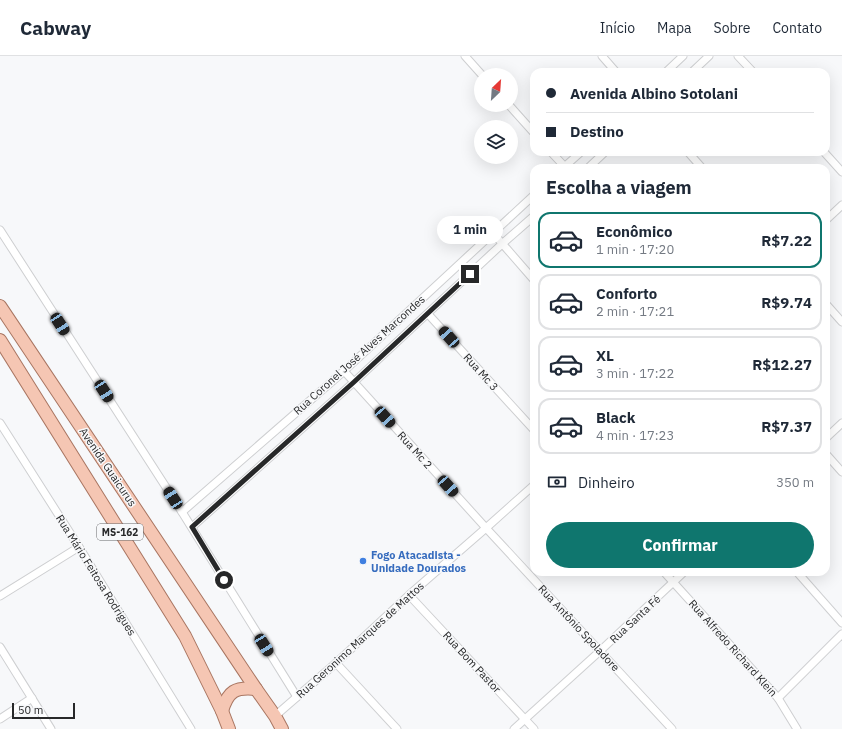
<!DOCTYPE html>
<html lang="pt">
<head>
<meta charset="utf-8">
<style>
	body { margin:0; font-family:"IBM Plex Sans",sans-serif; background:#f2f2f3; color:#1f2937; height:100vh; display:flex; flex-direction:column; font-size:15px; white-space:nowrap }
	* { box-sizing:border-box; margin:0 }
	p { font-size:13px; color:#747a83 }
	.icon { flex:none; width:22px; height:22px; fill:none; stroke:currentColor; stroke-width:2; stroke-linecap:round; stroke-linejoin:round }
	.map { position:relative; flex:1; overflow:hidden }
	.sheet { position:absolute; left:530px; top:108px; width:300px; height:412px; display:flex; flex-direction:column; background:#fff; border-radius:12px; box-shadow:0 4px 16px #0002 }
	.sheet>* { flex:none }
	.guide { position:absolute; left:530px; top:12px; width:300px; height:88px; border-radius:12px; box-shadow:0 4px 16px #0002; display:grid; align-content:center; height:88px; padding:0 16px; background:#fff }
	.needle { width:26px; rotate:25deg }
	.controls { position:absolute; left:474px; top:12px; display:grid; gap:8px }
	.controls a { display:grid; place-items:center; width:44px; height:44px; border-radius:50%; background:#fff; box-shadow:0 4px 16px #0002; font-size:20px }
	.scale { position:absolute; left:12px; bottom:10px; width:63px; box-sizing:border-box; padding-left:4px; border:2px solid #272829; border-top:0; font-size:11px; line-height:14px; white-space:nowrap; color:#272829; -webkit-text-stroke:3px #f7f8fa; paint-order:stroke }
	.end { position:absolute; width:18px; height:18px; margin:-9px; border:5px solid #272829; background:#fff; box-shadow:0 0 0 2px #fff }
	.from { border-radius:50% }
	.bubble { position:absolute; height:28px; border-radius:14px; background:#fff; box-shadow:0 4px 16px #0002; font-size:13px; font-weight:700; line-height:28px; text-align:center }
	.car { position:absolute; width:12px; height:24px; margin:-12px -6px; border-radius:5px; box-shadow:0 0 3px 1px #0007; background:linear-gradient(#222 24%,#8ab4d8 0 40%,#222 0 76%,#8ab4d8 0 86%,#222 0) }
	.guide b { display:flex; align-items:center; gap:14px; height:38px; font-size:15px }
	.guide b+b { border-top:1px solid #e0e1e3 }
	.guide i { width:10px; height:10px; background:#1f2937 }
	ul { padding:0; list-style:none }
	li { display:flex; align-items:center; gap:12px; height:56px; margin:0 8px 6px; padding:0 8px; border:2px solid #e0e1e3; border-radius:12px }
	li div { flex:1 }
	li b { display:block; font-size:15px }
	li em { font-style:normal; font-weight:700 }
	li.active { border-color:#0f766e }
	li>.icon { width:36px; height:36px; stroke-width:1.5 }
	h2 { padding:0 16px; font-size:18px; line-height:48px }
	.pay { display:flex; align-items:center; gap:10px; height:44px; padding:0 16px; font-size:15px }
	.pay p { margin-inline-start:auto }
	.primary-button { display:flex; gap:8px; margin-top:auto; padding:8px 16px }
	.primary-button a { flex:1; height:46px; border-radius:24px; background:#0f766e; color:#fff; font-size:16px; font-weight:700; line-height:46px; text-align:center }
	header { display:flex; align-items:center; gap:24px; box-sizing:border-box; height:56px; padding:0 20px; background:#fff; border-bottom:1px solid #e0e1e3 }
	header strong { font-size:19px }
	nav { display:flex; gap:22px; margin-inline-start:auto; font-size:14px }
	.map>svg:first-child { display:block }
</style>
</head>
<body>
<header>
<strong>Cabway</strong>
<nav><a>Início</a><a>Mapa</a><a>Sobre</a><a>Contato</a></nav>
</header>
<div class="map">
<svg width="842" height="673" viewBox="0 0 842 673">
	<rect width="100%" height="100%" fill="#f7f8fa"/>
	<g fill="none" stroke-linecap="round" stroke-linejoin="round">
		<g stroke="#cecfd1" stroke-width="9">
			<g id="minor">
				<polyline points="465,0 482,19"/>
				<polyline points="602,0 616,16"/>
				<polyline points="738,0 753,16"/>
				<polyline points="666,16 683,0"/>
				<polyline points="692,16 709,0"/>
				<polyline points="509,49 534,77"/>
				<polyline points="551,96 566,112"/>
				<polyline points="688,96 702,112"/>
				<polyline points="824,96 842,116"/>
				<polyline points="563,112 581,96"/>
				<polyline points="588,112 605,96"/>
				<polyline points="826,164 842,149"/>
				<polyline points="0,174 182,456 297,641"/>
				<polyline points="493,177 534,224"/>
				<polyline points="826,248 842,266"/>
				<polyline points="428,258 534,374"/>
				<polyline points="344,315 486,472 672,673"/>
				<polyline points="0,367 79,491 191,673"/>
				<polyline points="826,382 842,367"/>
				<polyline points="826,398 842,416"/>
				<polyline points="182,456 344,315 534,139"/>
				<polyline points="192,471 354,326 502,188 534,160"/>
				<polyline points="664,516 778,642 797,673"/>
				<polyline points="797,516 842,567"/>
				<polyline points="409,539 534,673"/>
				<polyline points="0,540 79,491"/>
				<polyline points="0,591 51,673"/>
				<polyline points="336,607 397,673"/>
				<polyline points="778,642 842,578"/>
				<polyline points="275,660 336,607 409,539 486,472 534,429"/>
				<polyline points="0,663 32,642"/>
				<polyline points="514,673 600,595 684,516"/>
			</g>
		</g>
		<g stroke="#a97662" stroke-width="14">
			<g id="primary">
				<polyline points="0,250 256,633 275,660 282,673"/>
				<polyline points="0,284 185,580 222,655 229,673"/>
				<path d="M222,655C228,635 235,631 256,633"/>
			</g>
		</g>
		<use href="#minor" stroke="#fff" stroke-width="7"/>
		<use href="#primary" stroke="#f5c6b3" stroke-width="12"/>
	</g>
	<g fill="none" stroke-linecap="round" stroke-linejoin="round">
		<polyline stroke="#272829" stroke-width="5" points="224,524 192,471 354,326 470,218"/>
	</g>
	<circle fill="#3f7fe0" stroke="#f7f8fa" stroke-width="1.5" cx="363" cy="505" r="4"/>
	<g text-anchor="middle" stroke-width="3" stroke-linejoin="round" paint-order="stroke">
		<rect fill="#f7f8fa" stroke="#656668" stroke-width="1" x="97" y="468" width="46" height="16" rx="3"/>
		<g font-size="10" font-weight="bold" fill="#272829">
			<text x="120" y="480">MS-162</text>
		</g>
		<g font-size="11" fill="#272829" stroke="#f7f8fa">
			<text transform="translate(359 299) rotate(-42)" y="4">Rua Coronel José Alves Marcondes</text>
			<text transform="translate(481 316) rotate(48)" y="4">Rua Mc 3</text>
			<text transform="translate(415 394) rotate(48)" y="4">Rua Mc 2</text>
			<text transform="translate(108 411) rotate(56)" y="4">Avenida Guaicurus</text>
			<text transform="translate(96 519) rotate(58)" y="4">Rua Mário Feitosa Rodrigues</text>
			<text transform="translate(635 563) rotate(-43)" y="4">Rua Santa Fé</text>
			<text transform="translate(579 572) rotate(47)" y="4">Rua Antônio Spoladore</text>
			<text transform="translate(360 584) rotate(-42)" y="4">Rua Geronimo Marques de Mattos</text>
			<text transform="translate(733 592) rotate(48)" y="4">Rua Alfredo Richard Klein</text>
			<text transform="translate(472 606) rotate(47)" y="4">Rua Bom Pastor</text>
		</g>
		<g font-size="11" font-weight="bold" fill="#366cbe" stroke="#f7f8fa" text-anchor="start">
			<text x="371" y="503">Fogo Atacadista -<tspan x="371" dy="13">Unidade Dourados</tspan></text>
		</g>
	</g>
</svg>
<div class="controls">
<a><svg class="needle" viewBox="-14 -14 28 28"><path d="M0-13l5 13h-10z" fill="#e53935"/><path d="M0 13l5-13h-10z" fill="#747a83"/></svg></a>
<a><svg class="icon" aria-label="layers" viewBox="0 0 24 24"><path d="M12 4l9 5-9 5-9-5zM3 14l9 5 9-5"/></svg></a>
</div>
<div class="scale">50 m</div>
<i class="end from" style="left:224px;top:524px"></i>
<i class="end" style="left:470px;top:218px"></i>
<div class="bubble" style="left:437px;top:160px;width:66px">1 min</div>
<i class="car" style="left:60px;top:268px;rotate:147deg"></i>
<i class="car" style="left:449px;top:281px;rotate:318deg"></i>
<i class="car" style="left:104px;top:335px;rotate:147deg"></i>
<i class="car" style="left:385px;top:361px;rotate:138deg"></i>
<i class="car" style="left:448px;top:430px;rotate:138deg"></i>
<i class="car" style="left:173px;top:442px;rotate:327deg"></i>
<i class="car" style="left:264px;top:589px;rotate:148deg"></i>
<div class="guide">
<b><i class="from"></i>Avenida Albino Sotolani</b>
<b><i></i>Destino</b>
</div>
<section class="sheet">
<h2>Escolha a viagem</h2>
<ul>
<li class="active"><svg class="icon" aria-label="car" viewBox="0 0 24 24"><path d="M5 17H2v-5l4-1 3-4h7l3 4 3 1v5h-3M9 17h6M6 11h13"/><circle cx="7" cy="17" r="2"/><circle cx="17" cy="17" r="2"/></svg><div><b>Econômico</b><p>1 min · 17:20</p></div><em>R$7.22</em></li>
<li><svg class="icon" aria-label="car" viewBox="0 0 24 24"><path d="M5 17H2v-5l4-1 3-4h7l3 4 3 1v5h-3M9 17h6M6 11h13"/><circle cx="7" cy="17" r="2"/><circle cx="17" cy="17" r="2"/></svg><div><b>Conforto</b><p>2 min · 17:21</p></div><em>R$9.74</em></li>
<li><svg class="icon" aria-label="car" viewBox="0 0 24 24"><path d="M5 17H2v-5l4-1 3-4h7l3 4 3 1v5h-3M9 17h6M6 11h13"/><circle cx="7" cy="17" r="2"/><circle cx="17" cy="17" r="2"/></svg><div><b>XL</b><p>3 min · 17:22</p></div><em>R$12.27</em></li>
<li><svg class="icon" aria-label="car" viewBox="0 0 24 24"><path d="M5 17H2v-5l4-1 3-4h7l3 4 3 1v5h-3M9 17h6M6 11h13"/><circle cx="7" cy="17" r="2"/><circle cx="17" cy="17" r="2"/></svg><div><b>Black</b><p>4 min · 17:23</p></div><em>R$7.37</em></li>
</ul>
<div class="pay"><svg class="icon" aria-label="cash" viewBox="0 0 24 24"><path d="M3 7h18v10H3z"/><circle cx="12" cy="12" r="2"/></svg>Dinheiro<p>350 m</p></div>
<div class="primary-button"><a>Confirmar</a></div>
</section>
</div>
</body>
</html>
